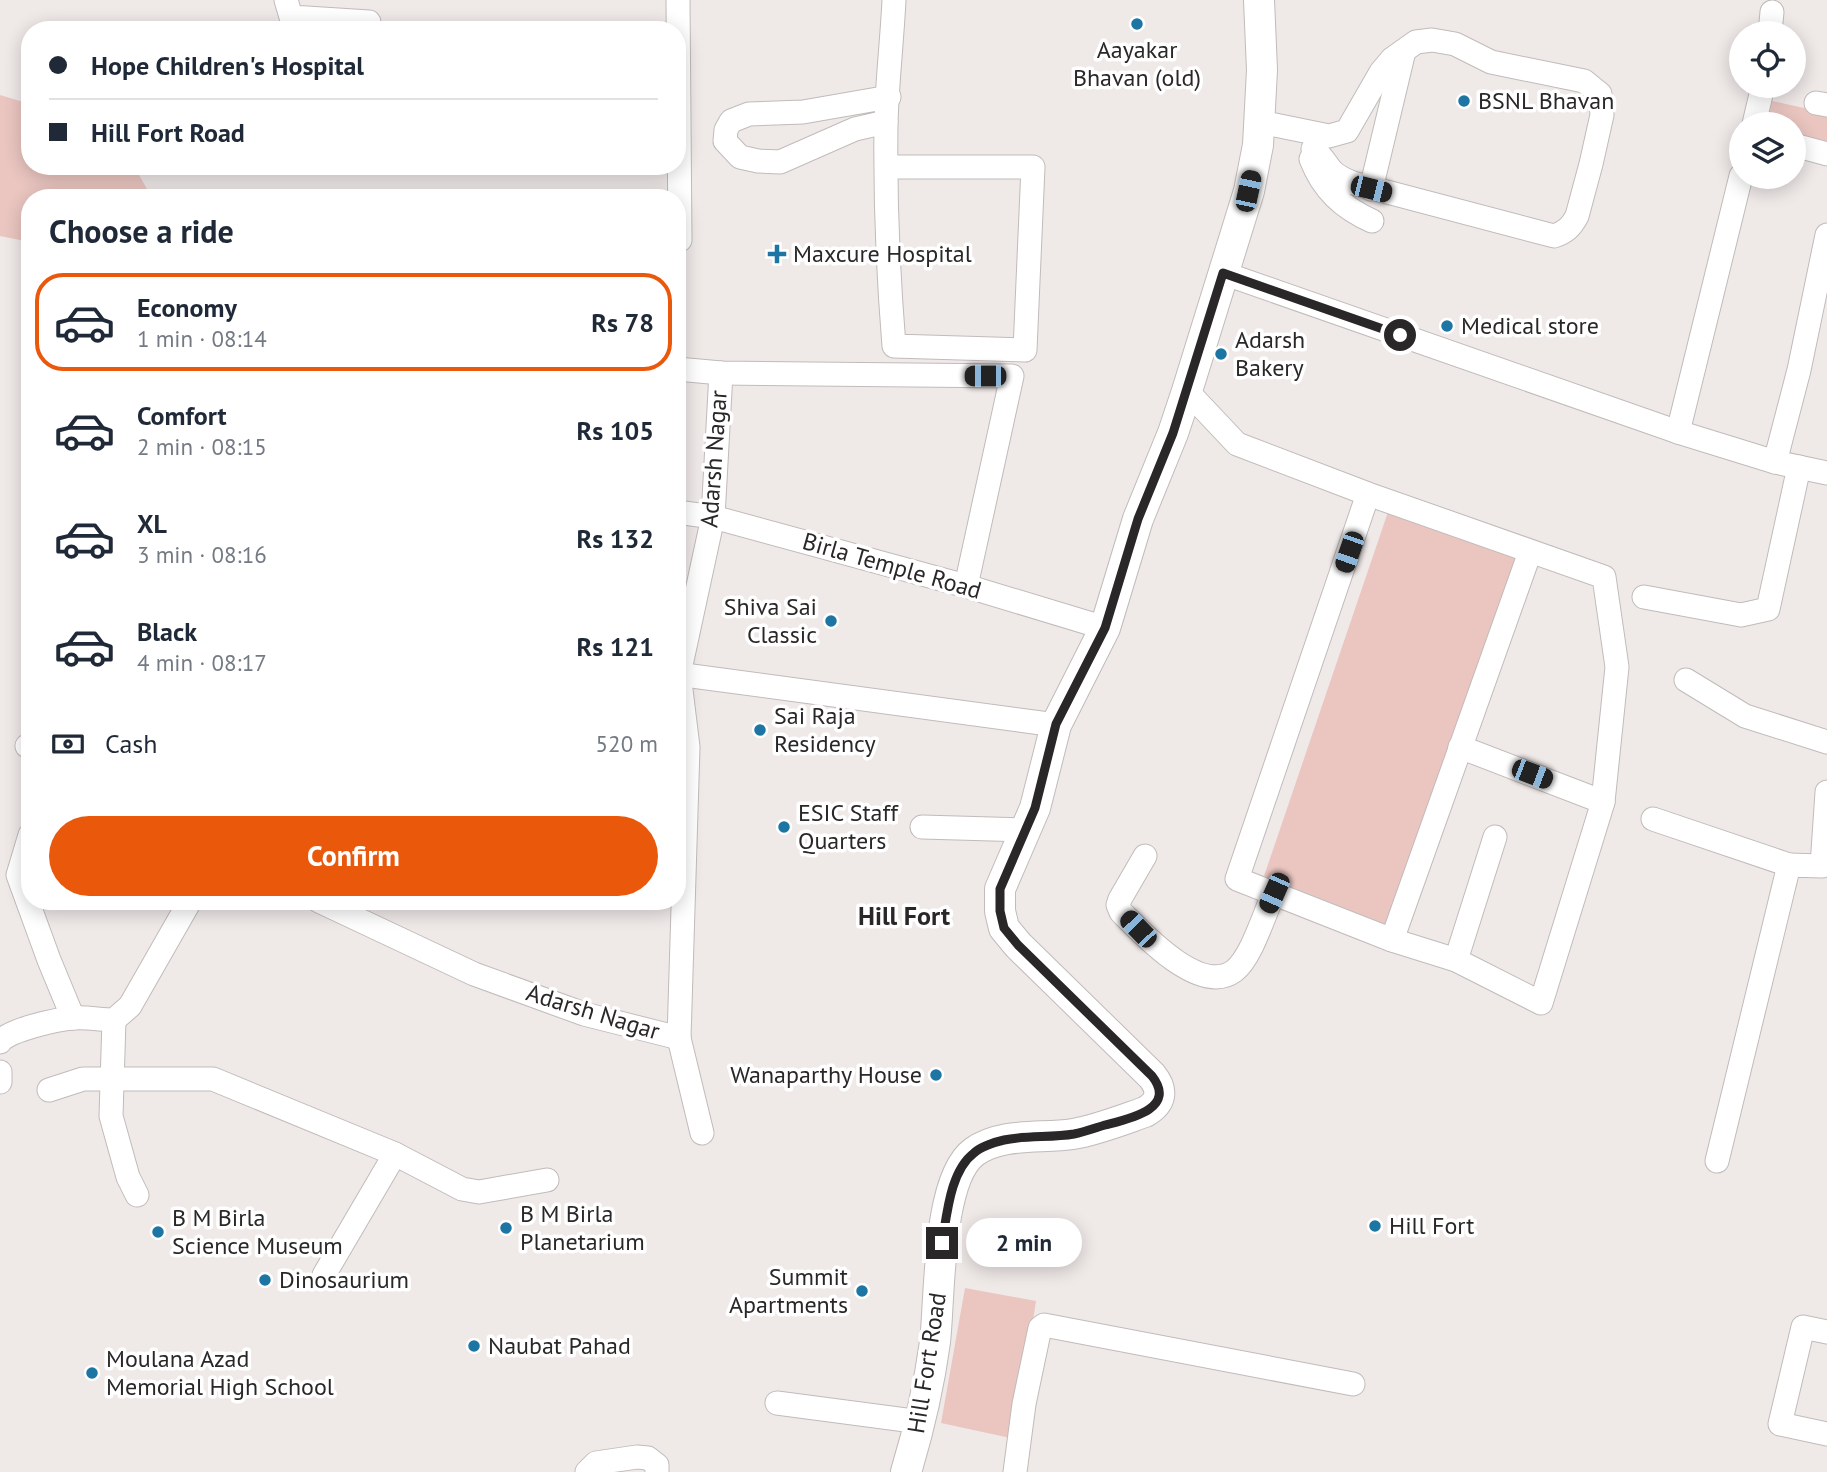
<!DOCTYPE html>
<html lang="en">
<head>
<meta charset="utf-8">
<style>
	body { margin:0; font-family:"PT Sans",sans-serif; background:#f2f2f3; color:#1f2937; height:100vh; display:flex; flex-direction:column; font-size:26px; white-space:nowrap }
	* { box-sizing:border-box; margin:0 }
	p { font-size:23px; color:#747a83 }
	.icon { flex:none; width:38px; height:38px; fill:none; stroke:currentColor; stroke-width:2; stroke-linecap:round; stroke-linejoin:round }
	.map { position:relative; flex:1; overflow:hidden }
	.sheet { position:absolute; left:21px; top:189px; width:665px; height:721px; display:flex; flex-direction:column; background:#fff; border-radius:28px; box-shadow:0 4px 18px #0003 }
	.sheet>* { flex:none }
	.hud { position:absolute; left:21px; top:21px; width:665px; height:154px; border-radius:28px; box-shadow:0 4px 18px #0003; display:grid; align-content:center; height:154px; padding:0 28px; background:#fff }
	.fabs { position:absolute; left:1729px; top:21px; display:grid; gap:14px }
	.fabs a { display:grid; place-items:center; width:77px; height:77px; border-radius:50%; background:#fff; box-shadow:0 4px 18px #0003; font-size:35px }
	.end { position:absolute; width:32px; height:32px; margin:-16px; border:9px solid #292727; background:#fff; box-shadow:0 0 0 4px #fff }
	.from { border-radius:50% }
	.bubble { position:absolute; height:49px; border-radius:24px; background:#fff; box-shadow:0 4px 18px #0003; font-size:23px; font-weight:600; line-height:49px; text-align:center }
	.car { position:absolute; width:21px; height:42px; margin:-21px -10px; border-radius:9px; box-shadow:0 0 5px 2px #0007; background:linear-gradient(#222 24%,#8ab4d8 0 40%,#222 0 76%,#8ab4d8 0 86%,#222 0) }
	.hud b { display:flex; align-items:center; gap:24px; height:66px; font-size:26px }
	.hud b+b { border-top:2px solid #e0e1e3 }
	.hud i { width:18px; height:18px; background:#1f2937 }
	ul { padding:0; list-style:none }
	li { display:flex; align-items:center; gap:21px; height:98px; margin:0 14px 10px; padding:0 14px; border:4px solid transparent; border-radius:28px }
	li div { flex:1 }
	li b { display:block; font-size:26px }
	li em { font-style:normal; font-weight:600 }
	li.on { border-color:#ea580c }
	li>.icon { width:63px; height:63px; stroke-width:1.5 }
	h2 { padding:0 28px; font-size:32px; line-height:84px }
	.pay { display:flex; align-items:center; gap:18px; height:77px; padding:0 28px; font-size:26px }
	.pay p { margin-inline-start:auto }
	.cta { display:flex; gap:14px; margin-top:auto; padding:14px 28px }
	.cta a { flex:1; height:80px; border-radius:42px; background:#ea580c; color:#fff; font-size:28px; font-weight:600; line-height:80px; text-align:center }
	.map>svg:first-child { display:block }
</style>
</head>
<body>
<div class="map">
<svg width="1827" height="1472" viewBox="0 0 1827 1472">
	<rect width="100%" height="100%" fill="#efe9e8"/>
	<g fill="#ebc6c1">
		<polygon points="0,95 30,104 30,166 134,166 152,198 30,198 30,242 0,236"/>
		<polygon points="1772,101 1827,113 1827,149 1794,141 1794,124 1767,124"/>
		<polygon points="1389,509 1518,556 1387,925 1264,876"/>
		<polygon points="965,1288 1036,1301 1015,1439 941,1423"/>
	</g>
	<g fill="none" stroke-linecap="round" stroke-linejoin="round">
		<g stroke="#c1bbba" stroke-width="25">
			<g id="minor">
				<polyline points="286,0 291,17 369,22"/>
				<polyline points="678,0 680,240"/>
				<polyline points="1770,33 1772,12"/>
				<polyline points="1816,103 1827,105"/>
				<polyline points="886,122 855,129 780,162 758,161 740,157 725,141 726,130 731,121 749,114 803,112 889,97"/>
				<path d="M1260,122L1329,136L1347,131L1381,72L1392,59L1416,42L1432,40L1455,44L1491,62L1584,81L1600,94L1602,115L1591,164L1577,216C1571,227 1566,232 1554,236L1353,183C1345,180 1338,177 1332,171C1325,163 1322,155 1313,149"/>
				<polyline points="1754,124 1763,86"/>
				<polyline points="1794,145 1827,154"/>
				<path d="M1311,159C1323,190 1343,208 1372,221"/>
				<path d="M887,167H1033L1025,350L894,346C888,273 885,198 886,124C887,83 892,41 894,0"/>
				<polyline points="1371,189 1404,51"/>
				<polyline points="1223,273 1678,432 1775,462 1827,473"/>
				<polyline points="677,369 721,373 1012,376 966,586"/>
				<polyline points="1187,391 1237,444 1368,494 1604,577 1617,667 1603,802 1541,1003 1456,960 1392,940 1237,879 1368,494"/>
				<polyline points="1678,432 1741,176"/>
				<polyline points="1775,462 1799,370 1827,235"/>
				<polyline points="677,512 713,517 966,586 1105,628"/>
				<polyline points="1644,597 1741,615 1768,609 1799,467"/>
				<polyline points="677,674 1056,725"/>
				<polyline points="1686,680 1745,716 1827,742"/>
				<polyline points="27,746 30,748"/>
				<polyline points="1460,747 1603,802"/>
				<polyline points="1653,819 1789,865"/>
				<polyline points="922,827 1026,830"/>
				<polyline points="30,835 18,875 49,960 73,1018"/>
				<path d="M1145,856L1120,899L1118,905L1121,912C1143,934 1200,996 1234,971C1252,957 1264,914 1274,893"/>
				<polyline points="319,901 474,974 584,1014 679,1038 688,747 679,674 713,517 721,373"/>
				<polyline points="1392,940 1530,552"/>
				<polyline points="1456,960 1495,837"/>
				<polyline points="114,1020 111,1116 128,1177 137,1195"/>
				<polyline points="679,1038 702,1133"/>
				<path d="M0,1042C7,1030 59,1019 74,1018C87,1017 101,1020 114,1020L130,1006L190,901"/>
				<polyline points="0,1072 0,1082"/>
				<polyline points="49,1090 83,1079 213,1079 395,1154 462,1189 479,1192 547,1180"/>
				<polyline points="1717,1161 1789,865 1822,866 1827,792"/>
				<polyline points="324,1275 395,1154"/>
				<polyline points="1827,1332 1803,1327 1780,1424 1827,1434"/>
				<polyline points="777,1403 921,1422"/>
				<polyline points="587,1472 596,1463 637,1457 648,1458 657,1465 657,1472"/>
				<polyline points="1015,1472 1024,1404 1040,1328 1044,1325 1353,1384"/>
			</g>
		</g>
		<g stroke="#c1bbba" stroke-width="32">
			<path id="major" d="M906,1472C919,1429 929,1386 935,1342C940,1298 937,1179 974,1152C1002,1132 1041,1139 1073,1134C1097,1130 1122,1120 1145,1112C1161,1103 1164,1091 1152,1076L1018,945L1004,928L1000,911V889L1035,808L1056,725L1105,628L1138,519L1173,433L1187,391L1249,191L1258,145L1262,70L1259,0"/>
		</g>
		<use href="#minor" stroke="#fff" stroke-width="23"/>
		<use href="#major" stroke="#fff" stroke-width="30"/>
	</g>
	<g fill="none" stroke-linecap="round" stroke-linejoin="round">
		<path stroke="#292727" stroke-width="9" d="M942,1243C947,1215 950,1171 974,1153C980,1147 995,1142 1004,1140C1027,1135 1051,1138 1074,1134C1084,1132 1095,1128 1105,1125C1128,1119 1178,1109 1152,1076L1018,945L1004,928L1000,911V889L1035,808L1056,724L1105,628L1138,519L1173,433L1223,273L1400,335"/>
	</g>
	<g fill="#1d75a4" stroke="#fff" stroke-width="2.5">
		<circle cx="1137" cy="24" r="7"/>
		<circle cx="1464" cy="101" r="7"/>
		<path d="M773.5 243.5h7v7h7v7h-7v7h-7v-7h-7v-7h7z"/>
		<circle cx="1447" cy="326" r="7"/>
		<circle cx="1221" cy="354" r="7"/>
		<circle cx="831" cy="621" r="7"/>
		<circle cx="760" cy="730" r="7"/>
		<circle cx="784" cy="827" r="7"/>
		<circle cx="936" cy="1075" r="7"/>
		<circle cx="1375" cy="1226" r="7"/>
		<circle cx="506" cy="1228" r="7"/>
		<circle cx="158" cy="1232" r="7"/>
		<circle cx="265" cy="1280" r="7"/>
		<circle cx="862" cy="1291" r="7"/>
		<circle cx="474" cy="1346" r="7"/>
		<circle cx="92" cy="1373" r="7"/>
	</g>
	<g text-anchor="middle" stroke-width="7" stroke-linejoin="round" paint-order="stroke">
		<g font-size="24" fill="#292727" stroke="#fff" text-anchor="start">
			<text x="1137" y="58" text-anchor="middle">Aayakar<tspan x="1137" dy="28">Bhavan (old)</tspan></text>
			<text x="1478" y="109">BSNL Bhavan</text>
			<text x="793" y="262">Maxcure Hospital</text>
			<text x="1461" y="334">Medical store</text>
			<text x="1235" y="348">Adarsh<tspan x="1235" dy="28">Bakery</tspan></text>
			<text x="817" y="615" text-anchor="end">Shiva Sai<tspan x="817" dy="28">Classic</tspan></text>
			<text x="774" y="724">Sai Raja<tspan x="774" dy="28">Residency</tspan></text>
			<text x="798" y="821">ESIC Staff<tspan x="798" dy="28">Quarters</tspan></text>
			<text x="922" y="1083" text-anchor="end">Wanaparthy House</text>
			<text x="520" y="1222">B M Birla<tspan x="520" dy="28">Planetarium</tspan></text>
			<text x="172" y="1226">B M Birla<tspan x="172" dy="28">Science Museum</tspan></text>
			<text x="1389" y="1234">Hill Fort</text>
			<text x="848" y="1285" text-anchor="end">Summit<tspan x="848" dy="28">Apartments</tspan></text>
			<text x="279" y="1288">Dinosaurium</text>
			<text x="488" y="1354">Naubat Pahad</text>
			<text x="106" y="1367">Moulana Azad<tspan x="106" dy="28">Memorial High School</tspan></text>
		</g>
		<g font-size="24" fill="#292727" stroke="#fff">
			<text transform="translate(714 459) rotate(-86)" y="8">Adarsh Nagar</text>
			<text transform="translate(892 566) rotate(16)" y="8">Birla Temple Road</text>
			<text transform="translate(593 1012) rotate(17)" y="8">Adarsh Nagar</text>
			<text transform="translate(927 1363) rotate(-81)" y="8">Hill Fort Road</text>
		</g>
		<g font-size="26" font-weight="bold" fill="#292727" stroke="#fff">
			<text x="904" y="925">Hill Fort</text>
		</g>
	</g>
</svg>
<div class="fabs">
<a><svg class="icon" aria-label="locate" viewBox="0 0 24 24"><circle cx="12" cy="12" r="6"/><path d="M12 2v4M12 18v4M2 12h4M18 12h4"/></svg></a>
<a><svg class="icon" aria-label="layers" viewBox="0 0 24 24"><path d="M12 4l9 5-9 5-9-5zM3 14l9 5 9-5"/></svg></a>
</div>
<i class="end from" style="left:1400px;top:335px"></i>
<i class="end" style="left:942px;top:1243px"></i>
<div class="bubble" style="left:966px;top:1218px;width:116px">2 min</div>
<i class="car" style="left:1371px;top:189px;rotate:104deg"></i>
<i class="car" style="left:1248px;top:191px;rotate:12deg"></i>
<i class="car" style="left:985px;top:376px;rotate:270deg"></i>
<i class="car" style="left:1349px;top:552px;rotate:199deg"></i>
<i class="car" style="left:1532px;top:774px;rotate:111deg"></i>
<i class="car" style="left:1274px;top:893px;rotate:204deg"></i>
<i class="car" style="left:1138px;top:929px;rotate:316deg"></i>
<div class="hud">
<b><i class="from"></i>Hope Children's Hospital</b>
<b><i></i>Hill Fort Road</b>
</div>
<section class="sheet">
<h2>Choose a ride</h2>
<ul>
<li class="on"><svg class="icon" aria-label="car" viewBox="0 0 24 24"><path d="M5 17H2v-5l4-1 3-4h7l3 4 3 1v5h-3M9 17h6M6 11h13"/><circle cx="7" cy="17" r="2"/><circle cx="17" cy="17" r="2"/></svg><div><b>Economy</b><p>1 min · 08:14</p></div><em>Rs 78</em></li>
<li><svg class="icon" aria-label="car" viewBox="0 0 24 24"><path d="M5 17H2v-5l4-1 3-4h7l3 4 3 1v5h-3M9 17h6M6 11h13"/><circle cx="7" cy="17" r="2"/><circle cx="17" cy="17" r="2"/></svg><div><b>Comfort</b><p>2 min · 08:15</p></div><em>Rs 105</em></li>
<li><svg class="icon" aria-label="car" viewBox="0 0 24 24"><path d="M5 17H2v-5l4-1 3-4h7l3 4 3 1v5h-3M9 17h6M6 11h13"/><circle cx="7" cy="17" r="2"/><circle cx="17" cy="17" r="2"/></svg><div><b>XL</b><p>3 min · 08:16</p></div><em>Rs 132</em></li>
<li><svg class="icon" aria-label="car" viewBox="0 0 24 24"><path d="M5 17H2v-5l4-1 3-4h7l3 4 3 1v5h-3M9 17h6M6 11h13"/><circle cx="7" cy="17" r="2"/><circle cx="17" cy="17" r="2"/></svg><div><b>Black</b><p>4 min · 08:17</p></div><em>Rs 121</em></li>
</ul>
<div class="pay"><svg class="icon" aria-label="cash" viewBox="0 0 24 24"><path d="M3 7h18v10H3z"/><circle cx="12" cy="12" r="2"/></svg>Cash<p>520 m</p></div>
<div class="cta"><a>Confirm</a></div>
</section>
</div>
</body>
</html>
